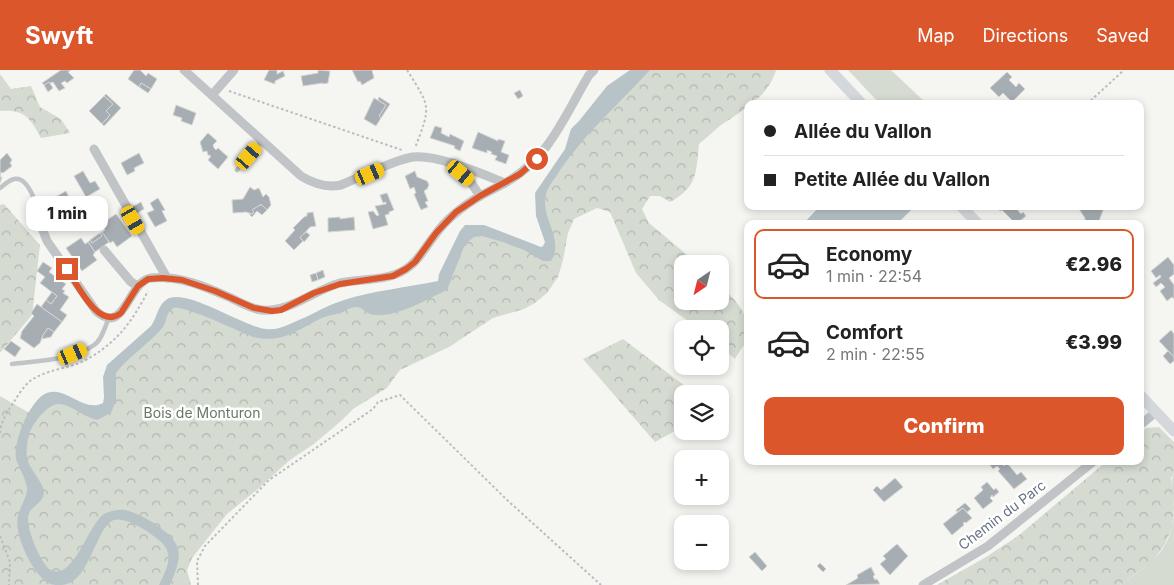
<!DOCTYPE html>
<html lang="en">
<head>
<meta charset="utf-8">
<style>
	body { margin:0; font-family:Inter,sans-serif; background:#f2f2f2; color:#222; height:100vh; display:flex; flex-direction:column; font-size:19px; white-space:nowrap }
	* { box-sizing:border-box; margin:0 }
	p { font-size:16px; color:#767676 }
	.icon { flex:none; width:28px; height:28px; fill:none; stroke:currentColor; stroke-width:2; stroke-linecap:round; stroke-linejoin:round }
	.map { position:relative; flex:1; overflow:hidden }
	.details { position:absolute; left:744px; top:150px; width:400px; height:245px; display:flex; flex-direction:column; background:#fff; border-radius:10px; box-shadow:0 2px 8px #0003 }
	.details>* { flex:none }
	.hud { position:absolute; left:744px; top:30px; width:400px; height:110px; border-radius:10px; box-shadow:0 2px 8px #0003; display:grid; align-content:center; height:110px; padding:0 20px; background:#fff }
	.needle { width:32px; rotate:215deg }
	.fabs { position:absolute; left:674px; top:185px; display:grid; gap:10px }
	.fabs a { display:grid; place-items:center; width:55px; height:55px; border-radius:10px; background:#fff; box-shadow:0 2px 8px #0003; font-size:25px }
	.end { position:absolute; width:22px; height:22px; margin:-11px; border:6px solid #db572b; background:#fff; box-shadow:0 0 0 2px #fff }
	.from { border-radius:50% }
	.bubble { position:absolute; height:35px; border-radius:10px; background:#fff; box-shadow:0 2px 8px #0003; font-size:16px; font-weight:800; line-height:35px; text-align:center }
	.car { position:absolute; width:15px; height:30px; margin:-15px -8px; border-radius:6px; box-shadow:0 0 4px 1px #0007; background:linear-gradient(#f5c518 24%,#345 0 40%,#f5c518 0 76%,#345 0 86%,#f5c518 0) }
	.hud b { display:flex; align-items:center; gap:18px; height:48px; font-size:19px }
	.hud b+b { border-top:1px solid #e0e0e0 }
	.hud i { width:12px; height:12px; background:#222 }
	ul { padding:9px 0 0; list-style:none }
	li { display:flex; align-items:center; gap:15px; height:70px; margin:0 10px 8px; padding:0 10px; border:2px solid transparent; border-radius:10px }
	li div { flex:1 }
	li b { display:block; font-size:19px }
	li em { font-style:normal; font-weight:800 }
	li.active { border-color:#db572b }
	li>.icon { width:45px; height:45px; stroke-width:1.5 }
	.action { display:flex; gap:10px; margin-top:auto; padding:10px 20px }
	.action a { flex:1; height:58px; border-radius:10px; background:#db572b; color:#fff; font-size:20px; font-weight:800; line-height:58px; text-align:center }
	header { display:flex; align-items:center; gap:30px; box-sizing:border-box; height:70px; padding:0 25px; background:#db572b; color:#fff }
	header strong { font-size:24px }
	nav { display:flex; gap:28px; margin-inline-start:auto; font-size:18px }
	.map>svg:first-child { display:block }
</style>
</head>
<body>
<header>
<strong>Swyft</strong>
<nav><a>Map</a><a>Directions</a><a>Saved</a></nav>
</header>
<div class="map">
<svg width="1174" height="515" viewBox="0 0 1174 515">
	<defs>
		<pattern id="forest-crowns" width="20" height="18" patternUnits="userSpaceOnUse" patternTransform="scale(1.25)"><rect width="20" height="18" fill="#d6dbd2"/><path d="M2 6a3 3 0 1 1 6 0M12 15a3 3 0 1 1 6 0" fill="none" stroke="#b1b6b0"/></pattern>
	</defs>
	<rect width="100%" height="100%" fill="#f5f5f1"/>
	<g fill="#d6dbd2">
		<polygon points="848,0 891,0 927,34 880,34"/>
		<path d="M1174,403V515H1120C1151,493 1174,480 1174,437C1173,426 1169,413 1174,403Z"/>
	</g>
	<g fill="url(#forest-crowns)">
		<path d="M642,0H776C773,12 760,31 748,34L745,39L721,55L699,74C696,102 698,117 670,132L660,126H650L642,139L649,153L698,194H682V231H720V214C733,229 754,246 747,269C745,275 738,283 735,289L720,277V259H699L659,230L636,203L610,142L597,138L574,149L568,163L563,190L558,207L547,223L535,233L524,239L493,248L449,277L400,300L387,318L353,339L341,351L314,374L290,390L258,419L227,444L192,488L187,500L191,515H0V326L33,345L57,327L88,343L107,340L109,307L156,257L172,232L265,265L346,236L445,210L467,158L548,186L536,125Z"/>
		<path d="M0,4L11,19L31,16L40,37L61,49L70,63L41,68C30,48 25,39 0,41Z"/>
		<polygon points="4,134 40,175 32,245 0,283 0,135"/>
		<polygon points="623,269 693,322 692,324 682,324 682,357 655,372 583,289"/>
		<polygon points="1159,357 1174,372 1174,403 1171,408 1174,438 1172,458 1165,474 1152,492 1120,515 937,515 986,487 1018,466 1107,391 1140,391 1140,364 1146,358"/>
	</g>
	<g fill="#b8c3c7">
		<path d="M630,0H650C619,34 582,66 557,105C553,111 547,118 546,125C540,149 565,168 551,191H543L524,180L503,172L482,166L474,167L465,174L447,220C427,229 398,247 375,245C365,245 362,234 351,238C347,239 344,242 340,243C334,245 328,245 322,248C296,260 284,274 253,267C240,262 184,235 174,238C166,241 167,251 163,257C149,274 129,286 116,303V330L111,343L97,350C84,347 72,335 59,334C48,333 31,355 29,365C27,371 26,382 27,388C29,398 44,414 44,422C44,432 33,435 29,443C24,455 40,491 49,499C74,515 89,449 106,443C111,441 119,439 124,440C139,442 175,463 178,479C181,491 174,504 170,515H159C166,499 176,485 160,471C151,463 126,446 114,450C95,457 90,515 61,515C58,515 53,515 50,514C33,506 13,463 18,446C20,437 28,426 27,417C25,407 19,398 16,389C13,372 29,334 43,325C63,312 83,344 103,333L104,327L103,307L107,295L151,256C157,248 158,235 166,230C184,216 243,257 266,259C280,261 293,252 306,247C318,241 331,234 344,230C373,221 408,217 438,211L439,204L460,161L465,155H484L541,177L543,176L545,172L536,146L535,123L565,79L571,59L579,51L607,16Z"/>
		<polygon points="820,136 915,136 897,154 803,154"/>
	</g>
	<g fill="#a7aeb3" stroke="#d6d6d4">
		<polygon points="61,0 71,0 68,2 74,8 67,13 65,11 61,13 65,18 59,21 53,12 44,15 42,13"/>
		<polygon points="134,0 140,0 146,6 148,3 157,9 151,19 141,13 139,17 128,9"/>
		<polygon points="269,0 277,0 277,4 283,1 285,6 275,11 275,14 264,10"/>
		<polygon points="318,0 330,1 328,13 323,14 323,13 303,16 301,6 318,3"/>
		<polygon points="352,0 372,0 374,8 362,15 360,11 358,12"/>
		<polygon points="1007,2 1012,7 1009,10 1016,17 1019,13 1025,19 1012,32 1003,23 999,27 990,18"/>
		<polygon points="49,12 53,18 48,22 44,15"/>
		<polygon points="141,13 151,19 148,23 139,17"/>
		<polygon points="520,20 523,26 518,29 514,23"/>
		<polygon points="106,24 121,38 104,56 102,54 110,45 106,41 113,34 104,26"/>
		<polygon points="104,26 113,34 106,41 110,45 102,54 89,41"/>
		<polygon points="379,27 390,34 381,48 379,46 386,35 378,30"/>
		<polygon points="374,28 386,35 379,46 381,48 376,56 364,49"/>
		<polygon points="176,35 196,43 192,55 181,51 182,48 173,45"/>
		<polygon points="435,56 442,58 441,63 449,67 450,64 464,71 460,81 454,78 455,76 430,68"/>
		<polygon points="478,62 498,71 498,69 505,71 501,82 509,85 506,94 495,90 497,86 491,84 492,82 487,80 487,83 472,78"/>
		<polygon points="208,63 217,71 213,75 214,78 216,80 218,78 228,87 218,99 208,90 211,86 208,85 207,81 203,82 200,72"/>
		<polygon points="7,83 12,90 10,93 12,96 3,103 1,102 0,107 2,107 0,113 0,90"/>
		<polygon points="139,83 144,93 134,98 135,101 127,105 121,93"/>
		<polygon points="83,101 90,113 95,111 100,119 86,127 74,106"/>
		<polygon points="415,101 417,107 427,111 429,115 427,119 424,121 428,131 425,132 428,137 421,140 414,124 416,123 414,117 410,119 405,106"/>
		<polygon points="250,117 254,120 259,118 263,127 266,124 269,127 271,135 267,140 262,135 260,135 252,140 254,142 252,144 246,142 233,143 232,130 243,129"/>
		<polygon points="66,121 71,132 58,139 52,129"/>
		<polygon points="387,123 394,140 389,142 389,144 385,145 388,155 373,159 368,142 373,141 377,146 379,145 375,136 386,134 386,132 383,133 380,125"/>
		<polygon points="158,128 165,140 162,141 167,151 155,157 147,143 154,140 150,133"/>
		<polygon points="141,132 144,139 134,145 130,138"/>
		<polygon points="260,135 262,135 267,140 262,145 257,141 252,147 249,144 252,144 254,142 252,140"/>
		<polygon points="996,136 1014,136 1021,144 1023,142 1026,146 1016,154 1002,140 1000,141"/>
		<polygon points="1077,136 1100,136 1103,140 1098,154 1085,154 1085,148"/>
		<polygon points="313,142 316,156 310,157 302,166 300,167 303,171 294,180 285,171 295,160 293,158 304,147 307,146 307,143"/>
		<polygon points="116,144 132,166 117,177 113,171 110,173 102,162 105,160 101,154"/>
		<polygon points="340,147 340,149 354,147 355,160 328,162 328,148"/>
		<polygon points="102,162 109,172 95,182 88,172 90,170 92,173 102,166 100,163"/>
		<polygon points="306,162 310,165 304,172 300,167"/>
		<polygon points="100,163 102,166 92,173 90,170"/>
		<polygon points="81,168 85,174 88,172 95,182 93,185 97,190 82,201 66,178"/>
		<polygon points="1168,187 1174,195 1174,204 1169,208 1174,215 1174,229 1172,227 1167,231 1160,221 1165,217 1161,213 1156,217 1153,213 1161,207 1160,205 1156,208 1151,201"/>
		<polygon points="43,192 52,198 49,202 66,214 62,219 65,221 63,223 69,227 60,240 67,245 62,252 41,237 46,230 51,234 57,226 40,213 45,207 37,201"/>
		<polygon points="323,200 325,207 318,210 316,203"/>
		<polygon points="316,203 318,210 312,212 310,205"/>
		<polygon points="52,222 57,226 51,234 46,230"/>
		<polygon points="37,234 62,252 54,262 48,258 43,265 40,273 34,278 20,268 22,261 34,246 31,243"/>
		<polygon points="48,258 54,262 51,267 42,269 43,265"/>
		<polygon points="1171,260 1174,264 1174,287 1159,271"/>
		<polygon points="11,271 21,278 15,287 4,279"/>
		<polygon points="1168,281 1174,287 1174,291 1170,294 1163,286"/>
		<polygon points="987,391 1003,391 1001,393 1004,396 1007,393 1017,405 1021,402 1027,409 1014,419 998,401 1000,399 997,396 993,399"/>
		<polygon points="895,408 903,417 884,432 873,420 877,416 881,420"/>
		<polygon points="987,412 994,420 996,418 999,422 993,427 992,425 990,428 993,431 983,439 974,428 983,420 981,417"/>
		<polygon points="965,433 971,439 967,442 963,438 957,442 956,440"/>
		<polygon points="963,438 972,448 966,453 965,452 963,453 964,455 952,465 943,454"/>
		<polygon points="897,474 908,486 890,505 880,494 886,489 883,486"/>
		<polygon points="755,482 767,496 762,501 749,487"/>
		<polygon points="820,493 826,499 823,502 817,496"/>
		<polygon points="871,497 875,505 873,506 875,510 877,509 880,514 846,515 858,508 857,505"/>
	</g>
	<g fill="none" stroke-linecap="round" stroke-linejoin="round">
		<g stroke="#babcbe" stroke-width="2" stroke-dasharray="2.5 2.5" stroke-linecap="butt">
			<path d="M407,0C431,38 431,36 415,78"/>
			<polyline points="229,21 402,80"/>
			<polyline points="1087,34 1124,0"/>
			<path d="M0,363C1,351 7,342 14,332C18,325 24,316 30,311C48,298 73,299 91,287C119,270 133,250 148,221"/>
			<polyline points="0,466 10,492 9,515"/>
			<polyline points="198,515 197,491 205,476 269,410 373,339 378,332 400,325 506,429 601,515"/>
		</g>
		<g stroke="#c0c4c7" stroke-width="4.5">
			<polyline points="237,100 262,71"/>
			<path d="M0,118C4,115 9,110 14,109C30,105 41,146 42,158"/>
			<path d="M12,294C36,291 74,290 94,275C102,270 105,256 109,248"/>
		</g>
		<g stroke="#c0c4c7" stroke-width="9">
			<path d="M184,0L301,106C314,114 327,118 341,115C361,107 393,90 413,87C437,84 482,104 505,113C549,89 565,45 589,5L594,0"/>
			<polyline points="212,25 234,0"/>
			<polyline points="94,79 167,208"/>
			<polyline points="480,126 505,113"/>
			<path d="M42,158L47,171L96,241C125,267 128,211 151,208C179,205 206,217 231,228C241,233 251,239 262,240C289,243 314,220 340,213C362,208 386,212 406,199C419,191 425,177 435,165C447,148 463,136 480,126L470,111L449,93"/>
			<polyline points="104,180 131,212 138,216"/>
			<polyline points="1140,355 1156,342"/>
			<polyline points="923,515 988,476 1094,391"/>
		</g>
		<g stroke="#d4d8dc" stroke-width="11">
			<polyline points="830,0 862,34"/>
			<polyline points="961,136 978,154"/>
			<polyline points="1140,325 1174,361"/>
		</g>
	</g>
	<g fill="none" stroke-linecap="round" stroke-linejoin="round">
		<path stroke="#db572b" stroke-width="6" d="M67,199C77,214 99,261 121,243L138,216L148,209L163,208L182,210L215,221L254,238L272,241L281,240L314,223L340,214L393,206L406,199L415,192L436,163L456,142L480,126L520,104L537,89"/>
	</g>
	<g text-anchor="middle" stroke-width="5" stroke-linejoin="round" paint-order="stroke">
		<g font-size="14" fill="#677863" stroke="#fff">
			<text x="202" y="348">Bois de Monturon</text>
		</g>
		<g font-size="14" fill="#657481" stroke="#fff">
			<text transform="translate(1002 445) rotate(-37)" y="5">Chemin du Parc</text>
		</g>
	</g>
</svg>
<div class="fabs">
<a><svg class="needle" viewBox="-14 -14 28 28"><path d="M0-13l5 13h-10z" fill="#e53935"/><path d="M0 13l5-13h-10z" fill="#767676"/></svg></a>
<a><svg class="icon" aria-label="locate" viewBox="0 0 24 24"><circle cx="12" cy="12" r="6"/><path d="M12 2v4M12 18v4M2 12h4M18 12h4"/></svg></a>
<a><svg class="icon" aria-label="layers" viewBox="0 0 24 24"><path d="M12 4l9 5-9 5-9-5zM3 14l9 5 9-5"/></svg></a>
<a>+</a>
<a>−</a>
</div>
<i class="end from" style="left:537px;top:89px"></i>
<i class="end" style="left:67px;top:199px"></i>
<div class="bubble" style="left:26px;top:126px;width:82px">1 min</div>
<i class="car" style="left:249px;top:86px;rotate:41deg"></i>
<i class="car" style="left:461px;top:103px;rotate:130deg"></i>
<i class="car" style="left:370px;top:104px;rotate:67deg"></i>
<i class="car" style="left:133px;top:150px;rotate:150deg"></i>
<i class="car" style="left:73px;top:284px;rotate:67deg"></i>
<div class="hud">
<b><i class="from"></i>Allée du Vallon</b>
<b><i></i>Petite Allée du Vallon</b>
</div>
<section class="details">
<ul>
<li class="active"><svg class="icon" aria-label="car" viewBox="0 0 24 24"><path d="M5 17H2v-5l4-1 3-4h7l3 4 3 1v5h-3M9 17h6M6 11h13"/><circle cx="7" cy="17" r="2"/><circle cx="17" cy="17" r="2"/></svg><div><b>Economy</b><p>1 min · 22:54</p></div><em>€2.96</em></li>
<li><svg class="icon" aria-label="car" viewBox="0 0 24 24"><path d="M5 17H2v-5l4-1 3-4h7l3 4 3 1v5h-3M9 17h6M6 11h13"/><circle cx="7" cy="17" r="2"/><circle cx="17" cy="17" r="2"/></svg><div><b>Comfort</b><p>2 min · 22:55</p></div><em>€3.99</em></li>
</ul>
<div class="action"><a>Confirm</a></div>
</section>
</div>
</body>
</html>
